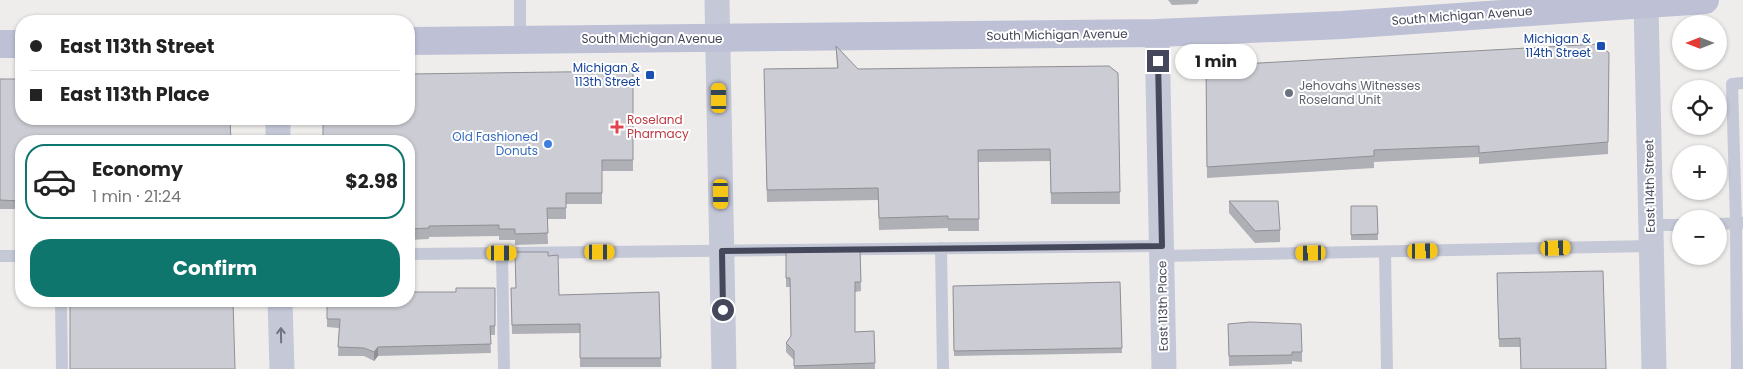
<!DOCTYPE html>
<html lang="en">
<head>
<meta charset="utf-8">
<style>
	body { margin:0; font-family:Poppins,sans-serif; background:#f6f6f6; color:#222; height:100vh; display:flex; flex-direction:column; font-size:19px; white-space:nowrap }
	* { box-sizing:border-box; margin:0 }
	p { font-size:16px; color:#767676 }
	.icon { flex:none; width:28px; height:28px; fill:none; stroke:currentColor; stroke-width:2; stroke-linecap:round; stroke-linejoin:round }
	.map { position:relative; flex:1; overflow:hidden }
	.side { position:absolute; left:15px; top:135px; width:400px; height:172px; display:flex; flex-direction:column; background:#fff; border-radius:20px; box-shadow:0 1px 4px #0004 }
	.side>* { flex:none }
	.banner { position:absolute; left:15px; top:15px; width:400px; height:110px; border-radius:20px; box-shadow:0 1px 4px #0004; display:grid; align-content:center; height:110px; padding:0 15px; background:#fff }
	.needle { width:32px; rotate:270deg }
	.controls { position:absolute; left:1672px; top:15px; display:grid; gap:10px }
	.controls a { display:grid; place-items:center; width:55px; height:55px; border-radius:50%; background:#fff; box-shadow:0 1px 4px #0004; font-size:25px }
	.end { position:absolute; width:22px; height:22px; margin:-11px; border:6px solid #45475a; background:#fff; box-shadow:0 0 0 2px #fff }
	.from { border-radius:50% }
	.bubble { position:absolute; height:35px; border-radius:18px; background:#fff; box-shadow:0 1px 4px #0004; font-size:16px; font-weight:700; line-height:35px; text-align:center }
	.car { position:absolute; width:15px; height:30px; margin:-15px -8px; border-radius:6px; box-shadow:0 0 4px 1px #0007; background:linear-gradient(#f5c518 24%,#345 0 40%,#f5c518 0 76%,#345 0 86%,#f5c518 0) }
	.banner b { display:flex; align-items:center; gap:18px; height:48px; font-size:19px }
	.banner b+b { border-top:1px solid #e0e0e0 }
	.banner i { width:12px; height:12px; background:#222 }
	ul { padding:9px 0 0; list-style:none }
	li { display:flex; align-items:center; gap:15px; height:75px; margin:0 10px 8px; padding:0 5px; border:2px solid transparent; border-radius:20px }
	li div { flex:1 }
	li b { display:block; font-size:19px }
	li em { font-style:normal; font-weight:700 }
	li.current { border-color:#0f766e }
	li>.icon { width:45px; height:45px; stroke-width:1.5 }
	.button { display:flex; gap:10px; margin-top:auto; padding:10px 15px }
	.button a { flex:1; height:58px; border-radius:20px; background:#0f766e; color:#fff; font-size:20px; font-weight:700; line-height:58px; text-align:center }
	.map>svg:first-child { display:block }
</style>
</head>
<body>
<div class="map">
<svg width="1743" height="369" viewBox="0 0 1743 369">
	<rect width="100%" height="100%" fill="#efedec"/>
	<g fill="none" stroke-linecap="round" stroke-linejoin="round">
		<g stroke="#c5c8d7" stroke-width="12">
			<polyline points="520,40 520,0"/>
			<polyline points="1719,224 1743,223"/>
			<polyline points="1651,225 1681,225"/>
			<polyline points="941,248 943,369"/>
			<polyline points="1385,252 1387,369"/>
			<polyline points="502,253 504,369"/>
			<polyline points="409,254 1162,246"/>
			<polyline points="0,256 21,256"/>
			<polyline points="1162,256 1651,246"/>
			<polyline points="61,301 62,369"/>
			<polyline points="1737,369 1736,223 1732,84 1743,83"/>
		</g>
		<g stroke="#c5c8d7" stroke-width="25">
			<polyline points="717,0 724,369"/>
			<polyline points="1646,4 1654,369"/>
			<polyline points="1157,33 1164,369"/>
			<polyline points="278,119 278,141"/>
			<polyline points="280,301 282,369"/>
		</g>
		<g stroke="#bec0d6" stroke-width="28">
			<polyline points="409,41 1157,33 1342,25 1705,0"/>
			<polyline points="0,44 21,44"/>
		</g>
	</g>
	<g fill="#afafb6">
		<polygon points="1168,0 1199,0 1197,4 1172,5"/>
		<polygon points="836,46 858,69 1118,73 1120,204 1051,204 1050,161 978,162 979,231 948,231 948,228 879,230 878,200 767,202 764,69 837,68"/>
		<polygon points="1609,53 1608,154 1479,164 1479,157 1374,162 1374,168 1207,178 1206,66"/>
		<polygon points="633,71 633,171 602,171 602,204 566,204 566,219 547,219 548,244 515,245 515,240 499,240 499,236 429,237 429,239 409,240 409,141"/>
		<polygon points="0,79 21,141 21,209 0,209"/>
		<polygon points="1229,201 1280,230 1280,242 1255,243 1229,213"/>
		<polygon points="1351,206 1377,206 1378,240 1351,240"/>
		<polygon points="860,250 861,291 855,292 855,332 874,331 875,369 794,369 794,360 786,352 786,343 791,337 790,287 786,287 786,251"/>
		<polygon points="548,256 559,295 659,292 661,367 580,367 580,333 512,334 511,288 516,288"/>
		<polygon points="1497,273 1606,369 1520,347 1499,347"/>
		<polygon points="1120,282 1122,353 954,356 953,286"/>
		<polygon points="495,288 495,335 490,335 491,353 378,356 374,361 364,356 338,356 339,328 327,327 327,301 456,292"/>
		<polygon points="1228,324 1302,352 1302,362 1292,361 1292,364 1229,366"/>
	</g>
	<polygon fill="#8f8f94" points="378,347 378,356 374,361 374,352"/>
	<g fill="#ccccd4" stroke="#8f8f94">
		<polygon points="1599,44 1609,53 1608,142 1479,153 1479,146 1374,150 1374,156 1207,167 1206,66"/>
		<polygon points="836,46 858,69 1109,66 1118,73 1120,192 1051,193 1050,149 978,150 979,219 948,219 948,216 879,218 878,188 767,190 764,69 838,68"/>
		<polygon points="633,71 633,160 602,160 602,193 566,193 566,208 547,208 548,233 515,234 515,229 499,229 499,225 429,226 429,228 409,229 409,141 323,141 323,119 409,119 409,74"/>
		<polygon points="0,79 21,79 21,119 230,119 231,141 21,141 21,201 0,200"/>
		<polygon points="1229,201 1278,201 1280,230 1255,231"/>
		<polygon points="1351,206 1377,206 1378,234 1351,235"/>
		<polygon points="860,250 861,282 855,282 855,332 874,331 875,363 794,366 794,351 786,343 791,336 790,278 786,278 786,251"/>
		<polygon points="515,252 548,252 548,256 558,255 559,295 659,292 661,358 580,358 580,324 512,325 511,288 516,288"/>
		<polygon points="1603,271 1606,369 1521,369 1520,338 1499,339 1497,273"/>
		<polygon points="1120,282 1122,348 954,351 953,286"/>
		<polygon points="456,288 495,288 495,326 490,326 491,344 378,347 374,352 364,348 338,347 340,319 327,319 327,301 409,301 409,292 456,292"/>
		<polygon points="70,301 233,301 235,369 70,369"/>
		<polygon points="1250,322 1301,324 1302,352 1292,352 1292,355 1229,356 1228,324"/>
	</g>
	<defs><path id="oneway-shaft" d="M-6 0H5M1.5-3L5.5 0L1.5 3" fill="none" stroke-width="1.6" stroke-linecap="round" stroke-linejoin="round" transform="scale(1.25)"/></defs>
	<use stroke="#727486" href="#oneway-shaft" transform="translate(281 335) rotate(-91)"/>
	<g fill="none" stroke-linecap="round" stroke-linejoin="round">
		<polyline stroke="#45475a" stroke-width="6" points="723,310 722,251 1162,246 1158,61"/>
	</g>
	<g fill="#1a4fb4" stroke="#fff" stroke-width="2">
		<rect x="1596" y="41" width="10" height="10" rx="2.5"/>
		<rect x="645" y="70" width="10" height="10" rx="2.5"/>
	</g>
	<circle fill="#6b7280" stroke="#fff" stroke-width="2" cx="1289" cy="93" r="5"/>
	<path fill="#e0444e" stroke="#fff" stroke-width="2" d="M614.5 119.5h5v5h5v5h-5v5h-5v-5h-5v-5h5z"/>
	<circle fill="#3f7fe0" stroke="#fff" stroke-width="2" cx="548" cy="144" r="5"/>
	<g text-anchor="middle" stroke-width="4" stroke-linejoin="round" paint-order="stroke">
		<g font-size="12" fill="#45475a" stroke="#fff">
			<text transform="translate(1462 16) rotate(-4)" y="4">South Michigan Avenue</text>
			<text transform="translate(1057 35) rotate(-1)" y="4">South Michigan Avenue</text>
			<text x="652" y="43">South Michigan Avenue</text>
			<text transform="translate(1650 186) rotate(-91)" y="4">East 114th Street</text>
			<text transform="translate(1163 306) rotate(-91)" y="4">East 113th Place</text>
		</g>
		<g font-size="12" fill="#164399" stroke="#fff" text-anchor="end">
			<text x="1591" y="43">Michigan &amp;<tspan x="1591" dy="14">114th Street</tspan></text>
			<text x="640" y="72">Michigan &amp;<tspan x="640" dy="14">113th Street</tspan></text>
		</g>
		<g font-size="12" fill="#5b616d" stroke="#fff" text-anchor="start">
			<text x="1299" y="90">Jehovahs Witnesses<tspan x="1299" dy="14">Roseland Unit</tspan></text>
		</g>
		<g font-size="12" fill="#be3a42" stroke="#fff" text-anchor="start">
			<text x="627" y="124">Roseland<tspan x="627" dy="14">Pharmacy</tspan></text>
		</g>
		<g font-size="12" fill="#366cbe" stroke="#fff" text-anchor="end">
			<text x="538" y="141">Old Fashioned<tspan x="538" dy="14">Donuts</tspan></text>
		</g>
	</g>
</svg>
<div class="controls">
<a><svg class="needle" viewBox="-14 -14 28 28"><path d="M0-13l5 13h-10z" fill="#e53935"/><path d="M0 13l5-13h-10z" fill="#767676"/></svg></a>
<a><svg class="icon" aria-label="locate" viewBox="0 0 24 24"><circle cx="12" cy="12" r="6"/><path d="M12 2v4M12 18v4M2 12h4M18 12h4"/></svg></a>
<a>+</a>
<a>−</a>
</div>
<i class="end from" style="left:723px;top:310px"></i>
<i class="end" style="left:1158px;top:61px"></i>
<div class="bubble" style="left:1175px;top:44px;width:82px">1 min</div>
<i class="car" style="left:719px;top:98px;rotate:359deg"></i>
<i class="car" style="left:721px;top:194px;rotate:179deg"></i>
<i class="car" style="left:1556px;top:248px;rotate:88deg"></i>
<i class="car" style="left:1423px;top:251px;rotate:89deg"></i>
<i class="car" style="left:600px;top:252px;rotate:90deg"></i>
<i class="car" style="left:502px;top:253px;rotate:90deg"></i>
<i class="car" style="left:1311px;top:253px;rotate:269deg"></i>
<div class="banner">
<b><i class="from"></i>East 113th Street</b>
<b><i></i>East 113th Place</b>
</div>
<section class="side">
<ul>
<li class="current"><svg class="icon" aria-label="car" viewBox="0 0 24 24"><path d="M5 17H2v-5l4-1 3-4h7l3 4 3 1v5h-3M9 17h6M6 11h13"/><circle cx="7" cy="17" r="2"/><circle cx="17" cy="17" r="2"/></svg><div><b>Economy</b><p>1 min · 21:24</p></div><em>$2.98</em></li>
</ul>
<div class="button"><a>Confirm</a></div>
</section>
</div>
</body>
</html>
